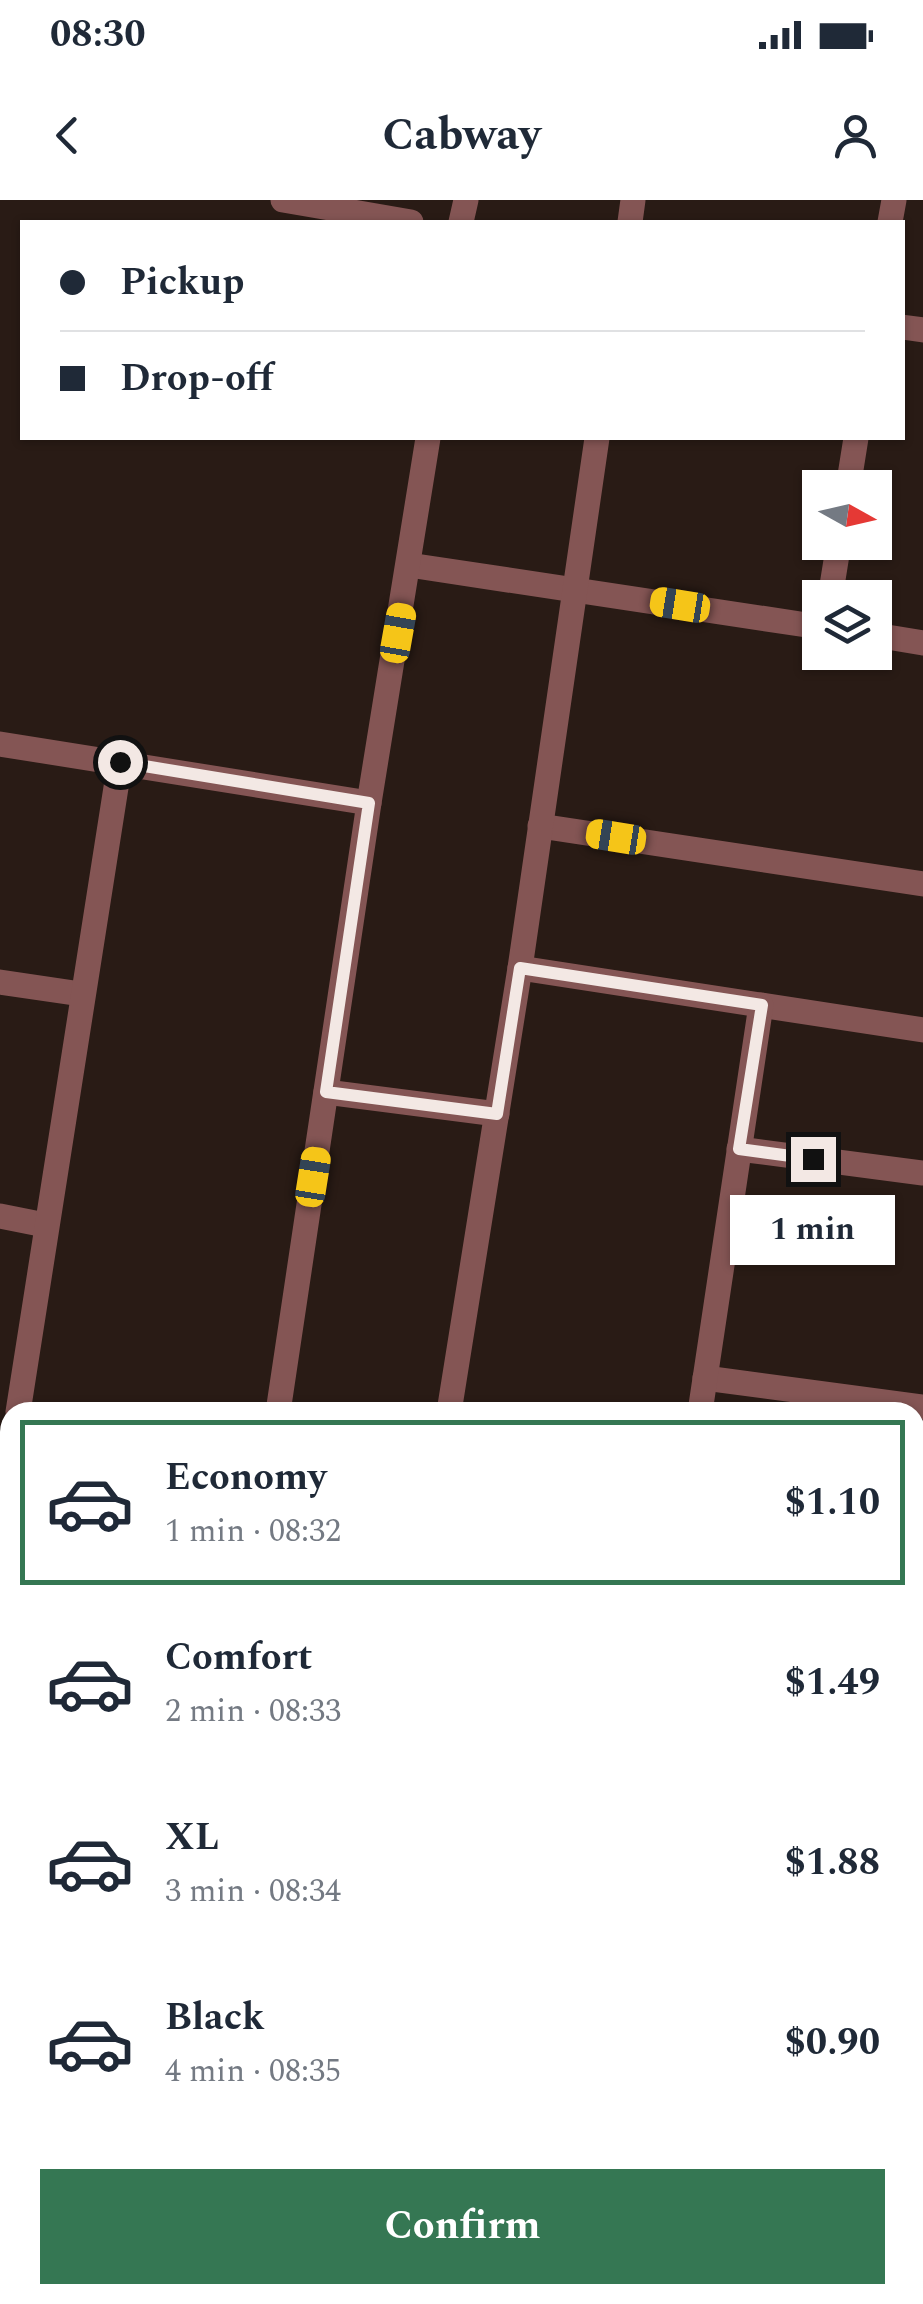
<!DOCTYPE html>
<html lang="en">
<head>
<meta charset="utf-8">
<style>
	body { margin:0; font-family:Spectral,serif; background:#f2f2f3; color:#1f2937; height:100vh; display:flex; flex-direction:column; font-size:38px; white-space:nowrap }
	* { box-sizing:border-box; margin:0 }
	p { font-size:32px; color:#747a83 }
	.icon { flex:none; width:55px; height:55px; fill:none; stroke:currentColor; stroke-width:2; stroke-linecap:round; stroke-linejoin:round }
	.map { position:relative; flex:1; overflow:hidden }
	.sheet { position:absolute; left:0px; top:1202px; width:925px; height:902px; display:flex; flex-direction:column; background:#fff; border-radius:30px 30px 0 0; box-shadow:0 2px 8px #0004 }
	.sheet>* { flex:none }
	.banner { position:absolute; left:20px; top:20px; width:885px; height:220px; border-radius:0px; box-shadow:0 2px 8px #0004; display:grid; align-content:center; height:220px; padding:0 40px; background:#fff }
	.needle { width:65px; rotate:98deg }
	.buttons { position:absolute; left:802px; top:270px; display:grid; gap:20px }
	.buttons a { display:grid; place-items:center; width:90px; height:90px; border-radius:0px; background:#fff; box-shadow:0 2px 8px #0004; font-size:50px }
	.end { position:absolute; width:45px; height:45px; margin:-22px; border:12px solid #f3e8e4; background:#111; box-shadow:0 0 0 5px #111 }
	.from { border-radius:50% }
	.bubble { position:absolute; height:70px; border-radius:0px; background:#fff; box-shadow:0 2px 8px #0004; font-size:32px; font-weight:700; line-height:70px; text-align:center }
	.car { position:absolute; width:30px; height:60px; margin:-30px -15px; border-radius:12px; box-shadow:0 0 8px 2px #0007; background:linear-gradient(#f5c518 24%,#345 0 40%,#f5c518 0 76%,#345 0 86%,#f5c518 0) }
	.banner b { display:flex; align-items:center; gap:35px; height:95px; font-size:38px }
	.banner b+b { border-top:2px solid #e0e1e3 }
	.banner i { width:25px; height:25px; background:#1f2937 }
	ul { padding:18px 0 0; list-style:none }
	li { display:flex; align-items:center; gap:30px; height:165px; margin:0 20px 15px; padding:0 20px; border:5px solid transparent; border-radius:0px }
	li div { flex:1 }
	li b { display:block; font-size:38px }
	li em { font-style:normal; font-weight:700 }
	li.selected { border-color:#357753 }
	li>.icon { width:90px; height:90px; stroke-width:1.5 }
	.button { display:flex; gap:20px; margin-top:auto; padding:20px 40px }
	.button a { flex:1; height:115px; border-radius:0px; background:#357753; color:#fff; font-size:40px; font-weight:700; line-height:115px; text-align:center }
	.status { display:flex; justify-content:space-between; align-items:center; height:70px; padding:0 50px; background:#fff; direction:ltr }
	.status svg { height:28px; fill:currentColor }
	header { display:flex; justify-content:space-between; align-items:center; height:130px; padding:0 40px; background:#fff; font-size:45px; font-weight:700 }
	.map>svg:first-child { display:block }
</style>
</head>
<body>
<div class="status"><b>08:30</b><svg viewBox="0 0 49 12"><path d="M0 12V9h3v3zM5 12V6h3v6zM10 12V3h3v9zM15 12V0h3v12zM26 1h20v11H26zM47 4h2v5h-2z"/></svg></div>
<header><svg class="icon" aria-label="back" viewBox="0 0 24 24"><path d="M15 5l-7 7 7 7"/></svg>Cabway<svg class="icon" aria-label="person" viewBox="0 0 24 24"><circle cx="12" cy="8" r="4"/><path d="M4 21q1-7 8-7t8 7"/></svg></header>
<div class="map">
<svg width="923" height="2104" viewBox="0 0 923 2104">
	<rect width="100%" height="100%" fill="#291b15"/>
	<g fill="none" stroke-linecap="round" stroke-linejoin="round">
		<g stroke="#845554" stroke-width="25">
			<polyline points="283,0 411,22"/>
			<polyline points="461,22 466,0"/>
			<polyline points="630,22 633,0"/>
			<polyline points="890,22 894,0"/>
			<polyline points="902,127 923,130"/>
			<polyline points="848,288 856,238"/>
			<polyline points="409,365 820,427"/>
			<polyline points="830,398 839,342"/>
			<polyline points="875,435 923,443"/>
			<polyline points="0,544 369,603"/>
			<polyline points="540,626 923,684"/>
			<polyline points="520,768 923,830"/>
			<polyline points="0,782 81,794"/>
			<polyline points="326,892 497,914"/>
			<polyline points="739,949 923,973"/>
			<polyline points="0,1016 45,1025"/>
			<polyline points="705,1178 923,1207"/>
			<polyline points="18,1212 120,562"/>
			<polyline points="278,1212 369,603 428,238"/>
			<polyline points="449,1212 520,768 597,238"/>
			<polyline points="700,1212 761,805"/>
			<polyline points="5,1304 10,1267"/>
			<polyline points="915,1307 923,1264"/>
			<polyline points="0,1529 10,1530"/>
			<polyline points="34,2104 35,2095"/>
			<polyline points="305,2104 307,2095"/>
			<polyline points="573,2104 575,2095"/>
			<polyline points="835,2104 837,2095"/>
		</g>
		<g stroke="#f8b0ae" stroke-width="30">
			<polyline points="0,1836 10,1838"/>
			<polyline points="915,1990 923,1991"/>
		</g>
	</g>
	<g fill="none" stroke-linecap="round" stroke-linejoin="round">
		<polyline stroke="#f3e8e4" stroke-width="12" points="120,562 369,603 326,892 497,914 520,768 762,805 739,949 813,959"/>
	</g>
</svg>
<div class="buttons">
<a><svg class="needle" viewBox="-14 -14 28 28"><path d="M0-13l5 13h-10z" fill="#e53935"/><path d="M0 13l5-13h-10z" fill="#747a83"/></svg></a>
<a><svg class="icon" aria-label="layers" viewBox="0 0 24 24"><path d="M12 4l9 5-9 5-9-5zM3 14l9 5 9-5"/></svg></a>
</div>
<i class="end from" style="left:120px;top:562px"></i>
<i class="end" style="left:813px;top:959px"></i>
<div class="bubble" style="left:730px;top:995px;width:165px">1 min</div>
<i class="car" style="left:680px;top:405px;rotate:279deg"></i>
<i class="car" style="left:398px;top:433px;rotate:10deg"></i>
<i class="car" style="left:616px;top:637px;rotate:279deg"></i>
<i class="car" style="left:313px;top:977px;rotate:9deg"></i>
<div class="banner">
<b><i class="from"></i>Pickup</b>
<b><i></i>Drop-off</b>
</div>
<section class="sheet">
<ul>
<li class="selected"><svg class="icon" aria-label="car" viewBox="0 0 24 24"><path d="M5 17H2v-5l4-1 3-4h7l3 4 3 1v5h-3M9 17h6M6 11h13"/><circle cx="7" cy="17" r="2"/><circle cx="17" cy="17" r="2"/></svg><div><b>Economy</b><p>1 min · 08:32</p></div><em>$1.10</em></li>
<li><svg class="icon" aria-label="car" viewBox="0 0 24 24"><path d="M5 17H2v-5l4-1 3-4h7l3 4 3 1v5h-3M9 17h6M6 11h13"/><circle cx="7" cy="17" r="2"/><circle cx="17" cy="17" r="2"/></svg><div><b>Comfort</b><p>2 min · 08:33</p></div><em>$1.49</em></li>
<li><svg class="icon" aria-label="car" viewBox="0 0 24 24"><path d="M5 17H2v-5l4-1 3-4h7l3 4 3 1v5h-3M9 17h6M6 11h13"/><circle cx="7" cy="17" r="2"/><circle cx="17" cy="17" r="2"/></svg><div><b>XL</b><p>3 min · 08:34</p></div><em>$1.88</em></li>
<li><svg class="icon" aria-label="car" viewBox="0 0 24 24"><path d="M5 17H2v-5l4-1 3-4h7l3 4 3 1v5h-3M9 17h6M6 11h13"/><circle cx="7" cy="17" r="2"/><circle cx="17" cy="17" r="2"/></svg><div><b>Black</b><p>4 min · 08:35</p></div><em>$0.90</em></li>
</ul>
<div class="button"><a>Confirm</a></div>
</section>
</div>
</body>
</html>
